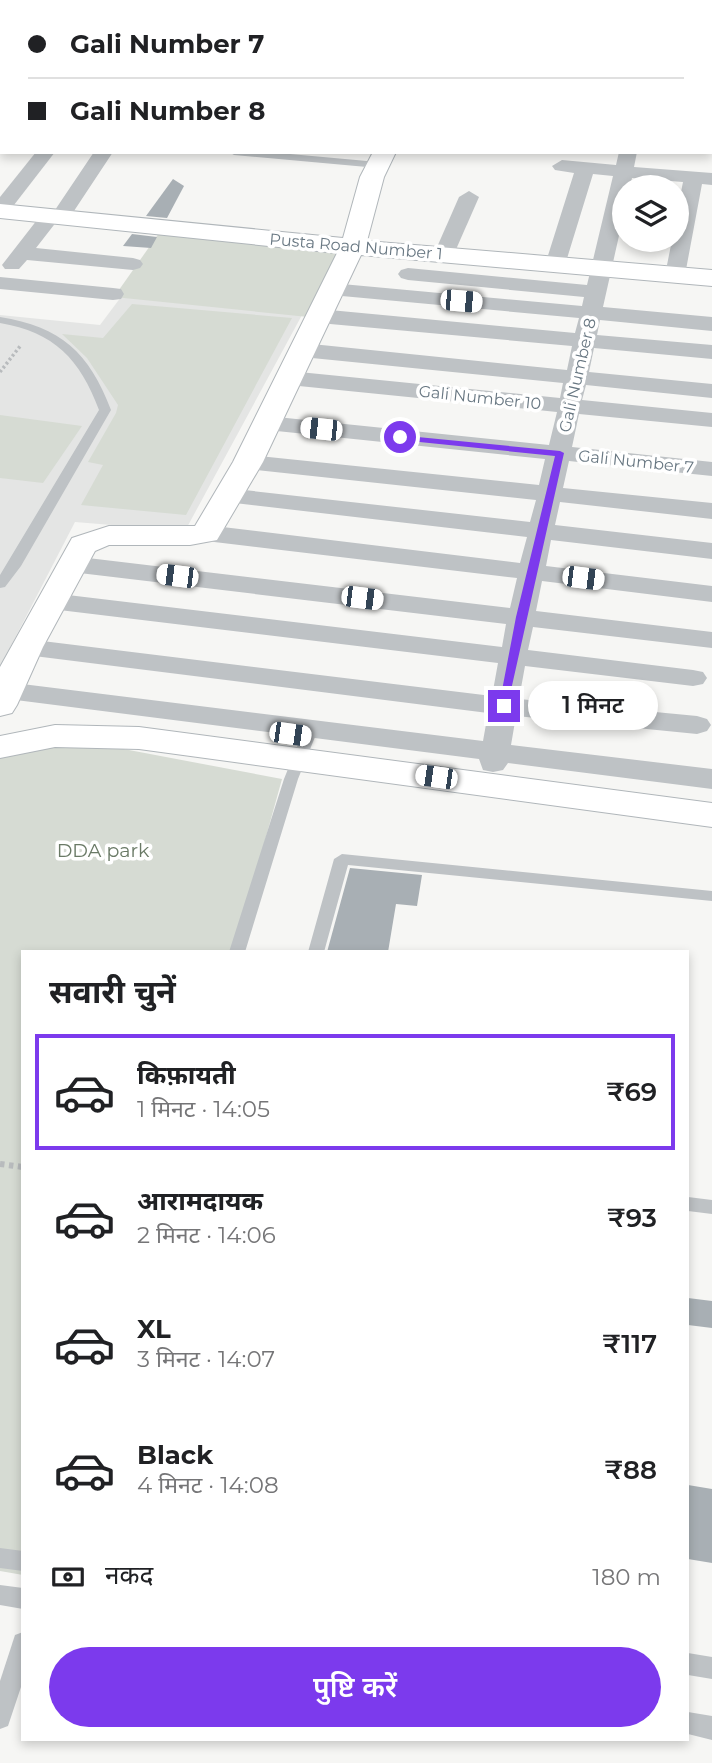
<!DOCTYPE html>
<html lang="hi">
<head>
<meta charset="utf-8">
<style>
	body { margin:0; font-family:Montserrat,"Noto Sans Devanagari",sans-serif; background:#f6f6f6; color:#202124; height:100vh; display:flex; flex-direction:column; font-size:26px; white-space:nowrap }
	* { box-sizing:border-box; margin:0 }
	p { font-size:23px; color:#757577 }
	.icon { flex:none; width:38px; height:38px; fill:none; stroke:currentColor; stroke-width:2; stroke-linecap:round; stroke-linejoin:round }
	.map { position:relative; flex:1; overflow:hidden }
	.drawer { position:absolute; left:21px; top:950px; width:668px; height:791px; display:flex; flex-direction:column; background:#fff; border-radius:0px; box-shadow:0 4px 10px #0003 }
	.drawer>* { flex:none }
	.top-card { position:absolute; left:0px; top:0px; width:712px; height:154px; box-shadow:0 4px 10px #0003; display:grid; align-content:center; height:154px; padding:0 28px; background:#fff }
	.buttons { position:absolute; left:612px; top:175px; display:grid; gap:14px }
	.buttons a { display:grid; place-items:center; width:77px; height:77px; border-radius:50%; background:#fff; box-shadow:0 4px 10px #0003; font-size:35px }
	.end { position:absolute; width:32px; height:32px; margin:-16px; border:9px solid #7c3aed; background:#fff; box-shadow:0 0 0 4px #fff }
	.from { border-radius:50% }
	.bubble { position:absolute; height:49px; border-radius:24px; background:#fff; box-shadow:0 4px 10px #0003; font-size:23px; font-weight:600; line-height:49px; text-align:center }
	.car { position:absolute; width:21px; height:42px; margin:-21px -10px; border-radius:9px; box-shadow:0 0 5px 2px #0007; background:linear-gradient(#fff 24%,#345 0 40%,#fff 0 76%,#345 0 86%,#fff 0) }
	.top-card b { display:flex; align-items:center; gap:24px; height:66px; font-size:26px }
	.top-card b+b { border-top:2px solid #e0e0e0 }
	.top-card i { width:18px; height:18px; background:#202124 }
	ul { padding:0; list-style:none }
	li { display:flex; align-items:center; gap:21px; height:116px; margin:0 14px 10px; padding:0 14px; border:4px solid transparent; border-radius:0px }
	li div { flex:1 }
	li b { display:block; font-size:26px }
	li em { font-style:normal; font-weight:600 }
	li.current { border-color:#7c3aed }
	li>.icon { width:63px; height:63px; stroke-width:1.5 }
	h2 { padding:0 28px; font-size:32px; line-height:84px }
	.pay { display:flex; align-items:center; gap:18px; height:77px; padding:0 28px; font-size:26px }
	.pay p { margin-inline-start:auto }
	.cta { display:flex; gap:14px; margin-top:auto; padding:14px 28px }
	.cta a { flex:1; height:80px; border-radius:42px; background:#7c3aed; color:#fff; font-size:28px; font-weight:600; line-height:80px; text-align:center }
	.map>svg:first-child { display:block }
</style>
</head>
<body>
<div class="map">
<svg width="712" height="1763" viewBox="0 0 712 1763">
	<rect width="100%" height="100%" fill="#f6f6f4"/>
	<polygon fill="#e4e5e4" points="121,297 302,315 185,531 75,522 0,667 0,315 100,325"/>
	<g fill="#d6dbd3">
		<polygon points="164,226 353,248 318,318 114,297"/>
		<polygon points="132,304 292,318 186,515 81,505 103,465 88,462 116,413 118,405 87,358 62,334 103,338"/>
		<polygon points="0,415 82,426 43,483 0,478"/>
		<polygon points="55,736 282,779 234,952 23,952 23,1575 0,1571 0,749"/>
	</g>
	<g fill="#a8afb4">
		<polygon points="173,179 184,186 167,218 146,216"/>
		<polygon points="132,234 157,237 151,248 123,246"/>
		<polygon points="350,868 422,875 417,906 396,904 388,952 327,952"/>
		<polygon points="688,1298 712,1301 712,1328 688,1325"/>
		<polygon points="688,1485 712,1489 712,1563 688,1559"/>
	</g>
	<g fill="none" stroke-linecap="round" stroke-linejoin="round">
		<g stroke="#b0b6ba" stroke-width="2">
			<g id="secondary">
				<polygon points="15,0 39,0 14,2"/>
				<polygon points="423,0 445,0 446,2 424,2"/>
				<rect x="710" y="115" width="2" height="14"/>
				<polygon points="373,152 396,152 384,177 367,241 712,270 712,286 361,255 263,462 217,540 190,545 109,545 95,551 43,647 17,705 12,713 0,716 0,667 72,538 109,526 195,526 233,462 337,253 0,218 0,204 343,238 360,177"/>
				<polygon points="55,725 139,727 712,803 712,827 139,749 55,747 0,758 0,736"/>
			</g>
		</g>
		<polyline stroke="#b8bbbd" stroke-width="3.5" stroke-dasharray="2.5 2.5" stroke-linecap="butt" points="0,372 21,345"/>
		<polyline stroke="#b8bbbd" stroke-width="6" stroke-dasharray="4.5 4.5" stroke-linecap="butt" points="0,1164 23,1167"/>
		<g fill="#bec2c5" fill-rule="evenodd">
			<polygon points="229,152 268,152 378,162 383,165 378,168 234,155"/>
			<path d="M0,317C61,327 89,352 111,410L21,566L5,587L0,588V575L99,410C80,359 54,332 0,323Z"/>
			<polygon points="308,732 315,737 298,779 245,952 229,952 284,779 301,737"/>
			<polygon points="342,854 712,891 712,901 348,865 324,952 308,952 334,859"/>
			<polygon points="688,1197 712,1200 712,1214 688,1211"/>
			<polygon points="0,1548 23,1551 23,1571 0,1568"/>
			<polygon points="0,1585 23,1588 23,1609 0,1605"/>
			<polygon points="23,1632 23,1681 8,1726 0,1729 0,1681 15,1635"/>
			<polygon points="688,1653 712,1657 712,1679 688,1675"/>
			<polygon points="688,1712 712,1716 712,1740 688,1734"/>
		</g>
		<g fill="#bec2c5" fill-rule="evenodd">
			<polygon points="0,0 10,0 11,2 2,2 0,7"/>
			<polygon points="21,0 48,0 49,2 22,2"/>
			<polygon points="458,0 475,0 457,2"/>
			<polygon points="535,0 556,0 557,2 536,2"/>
			<polygon points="577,0 598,0 599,2 578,2"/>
			<polygon points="660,0 683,0 684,2 661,2"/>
			<polygon points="710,22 712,22 710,33"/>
			<rect x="0" y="52" width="2" height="10"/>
			<polygon points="710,91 712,91 710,102"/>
			<rect x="0" y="92" width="2" height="11"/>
			<rect x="0" y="115" width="2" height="10"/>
			<polygon points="36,152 55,152 7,214 0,216 0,197"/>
			<polygon points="94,152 113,152 68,220 57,221 36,248 133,258 140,260 143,264 140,268 133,270 27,260 19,269 5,269 2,265 44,211 55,210"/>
			<polygon points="619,152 637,152 634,167 712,173 712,185 702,184 685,275 682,279 668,279 665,275 672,240 677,240 677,212 683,182 632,178 630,187 625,187 625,209 603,307 712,317 712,331 600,320 597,335 712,345 712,359 594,348 589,372 712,384 712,398 586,385 582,400 712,413 712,427 579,414 572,447 712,462 712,476 569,461 563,488 712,503 712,519 560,502 555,525 712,543 712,559 551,540 546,566 712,586 712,602 542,581 536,611 712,632 712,648 533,627 528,650 693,670 703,672 707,678 703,684 693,686 525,666 519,699 697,716 707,719 711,725 707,731 697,734 516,716 511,745 712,769 712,789 508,763 503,770 493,772 483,770 479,759 0,698 0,684 6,682 483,741 488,713 26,655 16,653 12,647 16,641 26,639 492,696 498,663 51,609 42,607 38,601 42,595 51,593 502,647 506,624 71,572 62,570 58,564 62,558 71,556 510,608 517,578 206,541 197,538 193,533 197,528 206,525 520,563 527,537 226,502 217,500 214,495 217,490 226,488 530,522 536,500 248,469 239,467 236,462 239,457 248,455 539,485 545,459 267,430 259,428 255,423 259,418 267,416 549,445 557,412 289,385 281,383 278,378 281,373 289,371 560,398 563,383 302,357 294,355 291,350 294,345 302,343 567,370 572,346 319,323 311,321 308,316 311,311 319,309 575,333 579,318 331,295 324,293 320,289 324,285 331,283 582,306 584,297 408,280 401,278 398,274 401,270 408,268 587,285 613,176 593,174 565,265 562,269 548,269 545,265 574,173 555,170 552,166 562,160 616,165"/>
			<polygon points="469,191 479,197 454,254 451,258 437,258 434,254 459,197"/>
			<polygon points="0,277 113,288 121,289 124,294 121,299 113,300 0,289"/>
		</g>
		<use href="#secondary" fill="#fff" fill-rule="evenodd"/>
	</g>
	<polygon fill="#7c3aed" points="397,435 560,451 564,453 507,708 499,706 516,617 555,456 400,440"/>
	<g text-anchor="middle" stroke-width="7" stroke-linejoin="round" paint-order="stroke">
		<g font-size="16" fill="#687782" stroke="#fff">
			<text transform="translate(356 246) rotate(5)" y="6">Pusta Road Number 1</text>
			<text transform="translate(577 375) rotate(-77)" y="6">Gali Number 8</text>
			<text transform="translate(480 397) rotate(6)" y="6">Gali Number 10</text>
			<text transform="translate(636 461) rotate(6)" y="6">Gali Number 7</text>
		</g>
		<g font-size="19" fill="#6a7a66" stroke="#fff">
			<text x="103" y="857">DDA park</text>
		</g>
	</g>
</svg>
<div class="buttons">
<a><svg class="icon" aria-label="layers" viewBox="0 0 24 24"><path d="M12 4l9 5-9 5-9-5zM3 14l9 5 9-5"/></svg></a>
</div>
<i class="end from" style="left:400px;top:437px"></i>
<i class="end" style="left:504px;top:706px"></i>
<div class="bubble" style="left:528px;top:681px;width:130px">1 मिनट</div>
<i class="car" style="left:461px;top:301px;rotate:95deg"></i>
<i class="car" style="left:321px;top:429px;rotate:276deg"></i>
<i class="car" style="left:177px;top:576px;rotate:277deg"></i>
<i class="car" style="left:583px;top:578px;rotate:97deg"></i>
<i class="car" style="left:362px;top:598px;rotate:97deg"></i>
<i class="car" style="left:290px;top:734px;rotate:98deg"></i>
<i class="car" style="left:436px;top:777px;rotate:278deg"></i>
<div class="top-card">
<b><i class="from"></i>Gali Number 7</b>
<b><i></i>Gali Number 8</b>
</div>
<section class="drawer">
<h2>सवारी चुनें</h2>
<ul>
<li class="current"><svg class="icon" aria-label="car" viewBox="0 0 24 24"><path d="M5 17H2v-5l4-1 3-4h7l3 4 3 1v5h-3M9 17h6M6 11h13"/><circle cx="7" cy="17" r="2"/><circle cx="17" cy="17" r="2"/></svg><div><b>किफ़ायती</b><p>1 मिनट · 14:05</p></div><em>₹69</em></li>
<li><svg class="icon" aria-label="car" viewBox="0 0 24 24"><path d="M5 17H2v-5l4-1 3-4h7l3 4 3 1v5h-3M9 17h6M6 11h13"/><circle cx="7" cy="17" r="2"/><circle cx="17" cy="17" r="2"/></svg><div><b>आरामदायक</b><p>2 मिनट · 14:06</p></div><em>₹93</em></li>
<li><svg class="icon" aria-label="car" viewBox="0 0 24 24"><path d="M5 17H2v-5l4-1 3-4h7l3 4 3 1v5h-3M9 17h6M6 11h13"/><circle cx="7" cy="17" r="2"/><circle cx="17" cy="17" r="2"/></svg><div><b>XL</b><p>3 मिनट · 14:07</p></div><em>₹117</em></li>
<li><svg class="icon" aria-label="car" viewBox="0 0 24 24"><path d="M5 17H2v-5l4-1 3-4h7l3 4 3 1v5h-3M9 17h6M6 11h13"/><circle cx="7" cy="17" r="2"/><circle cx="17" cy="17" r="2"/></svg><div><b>Black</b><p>4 मिनट · 14:08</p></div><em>₹88</em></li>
</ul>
<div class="pay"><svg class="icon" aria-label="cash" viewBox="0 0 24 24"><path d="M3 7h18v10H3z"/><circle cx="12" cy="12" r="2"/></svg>नकद<p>180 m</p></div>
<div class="cta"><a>पुष्टि करें</a></div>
</section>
</div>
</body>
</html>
